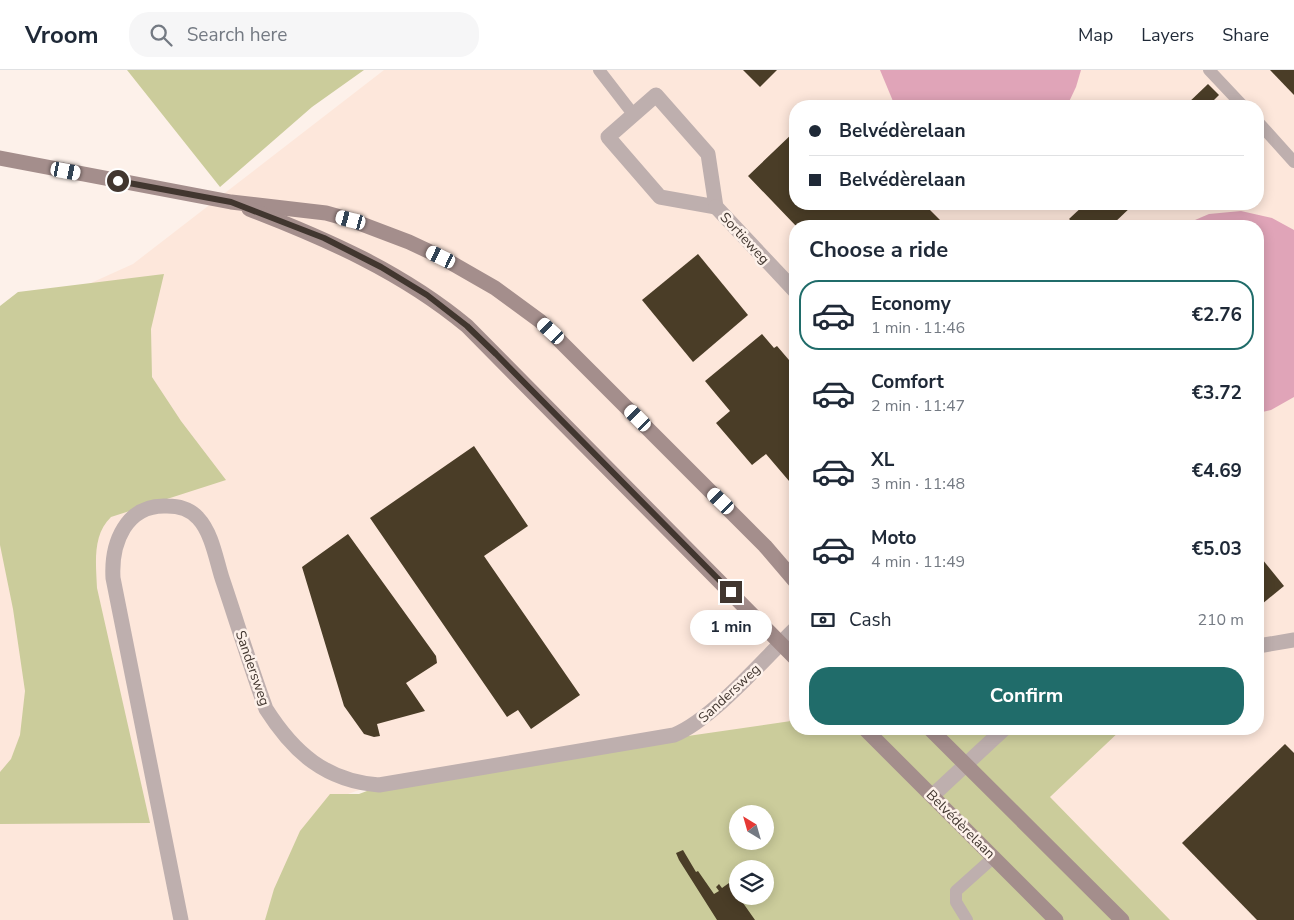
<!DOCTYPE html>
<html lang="en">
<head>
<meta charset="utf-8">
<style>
	body { margin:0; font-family:"Nunito Sans",sans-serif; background:#f6f6f7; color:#1f2937; height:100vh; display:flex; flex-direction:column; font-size:19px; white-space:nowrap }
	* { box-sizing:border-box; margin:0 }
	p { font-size:16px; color:#747a83 }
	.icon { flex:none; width:28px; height:28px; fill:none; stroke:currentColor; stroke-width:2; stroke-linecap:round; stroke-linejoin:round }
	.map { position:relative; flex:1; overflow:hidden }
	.sheet { position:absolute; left:789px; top:150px; width:475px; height:515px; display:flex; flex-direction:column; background:#fff; border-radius:20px; box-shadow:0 2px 12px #0003 }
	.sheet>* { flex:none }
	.guide { position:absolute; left:789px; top:30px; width:475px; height:110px; border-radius:20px; box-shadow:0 2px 12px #0003; display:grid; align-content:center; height:110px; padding:0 20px; background:#fff }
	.needle { width:32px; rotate:323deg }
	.tools { position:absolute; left:729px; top:735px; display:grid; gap:10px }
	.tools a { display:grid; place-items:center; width:45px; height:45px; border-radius:50%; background:#fff; box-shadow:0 2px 12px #0003; font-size:25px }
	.end { position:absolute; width:22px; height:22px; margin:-11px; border:6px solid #41362f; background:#fff; box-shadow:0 0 0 2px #fff }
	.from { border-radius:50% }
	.bubble { position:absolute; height:35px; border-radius:18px; background:#fff; box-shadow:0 2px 12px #0003; font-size:16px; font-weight:700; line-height:35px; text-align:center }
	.car { position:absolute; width:15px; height:30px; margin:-15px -8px; border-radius:6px; box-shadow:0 0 4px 1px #0007; background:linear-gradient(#fff 24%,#345 0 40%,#fff 0 76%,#345 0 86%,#fff 0) }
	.guide b { display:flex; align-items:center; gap:18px; height:48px; font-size:19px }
	.guide b+b { border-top:1px solid #e0e1e3 }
	.guide i { width:12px; height:12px; background:#1f2937 }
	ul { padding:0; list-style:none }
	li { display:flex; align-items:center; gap:15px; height:70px; margin:0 10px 8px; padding:0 10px; border:2px solid transparent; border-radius:20px }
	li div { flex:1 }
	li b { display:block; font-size:19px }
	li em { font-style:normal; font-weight:700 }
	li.current { border-color:#206c6a }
	li>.icon { width:45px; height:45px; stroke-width:1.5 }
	h2 { padding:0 20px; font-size:22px; line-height:60px }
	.pay { display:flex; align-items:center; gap:12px; height:55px; padding:0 20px; font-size:19px }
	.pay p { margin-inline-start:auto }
	.cta { display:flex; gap:10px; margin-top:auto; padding:10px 20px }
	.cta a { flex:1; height:58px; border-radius:20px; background:#206c6a; color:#fff; font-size:20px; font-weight:700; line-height:58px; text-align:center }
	header { display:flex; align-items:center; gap:30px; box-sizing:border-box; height:70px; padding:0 25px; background:#fff; border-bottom:1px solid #e0e1e3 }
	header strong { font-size:24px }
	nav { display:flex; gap:28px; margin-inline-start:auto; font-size:18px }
	.search { width:350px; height:45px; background:#f6f6f7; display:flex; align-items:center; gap:12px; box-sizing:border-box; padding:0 18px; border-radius:20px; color:#747a83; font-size:19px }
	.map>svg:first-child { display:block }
</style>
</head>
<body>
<header>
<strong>Vroom</strong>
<div class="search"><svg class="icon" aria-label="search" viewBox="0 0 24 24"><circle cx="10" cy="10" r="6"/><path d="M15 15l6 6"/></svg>Search here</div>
<nav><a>Map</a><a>Layers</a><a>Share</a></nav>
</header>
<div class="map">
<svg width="1294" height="850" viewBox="0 0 1294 850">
	<rect width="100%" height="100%" fill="#fdf1ea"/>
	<path fill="#fde7db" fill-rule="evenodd" d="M384,0H1294V850H1168L1047,727L1114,659H1258V156H795V653L400,706L342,726L279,850H0V254L133,194ZM795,36H1258V134H795Z"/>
	<g fill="#cbcc9b" fill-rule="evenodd">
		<polygon points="127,0 364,0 312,37 220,117"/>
		<path d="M164,204L151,259L152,307L181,351L226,410L111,447C92,465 96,494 97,518L150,753L0,754V702L11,689L20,665L25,621L13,539L0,475V236L18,222Z"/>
		<path d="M791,651H795V659H1122L1050,727L1170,850H265L274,819L300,761L330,724H359L404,707ZM738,744H765V771H738ZM738,799H765V826H738Z"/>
	</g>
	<g fill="#e0a4b8">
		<polygon points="880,0 1081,0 1076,17 1067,36 895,36"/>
		<polygon points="1241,141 1272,148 1294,160 1294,327 1271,340 1258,343 1258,156 1181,156 1209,144"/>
	</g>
	<g fill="#4a3d27">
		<polygon points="743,0 777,0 760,17"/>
		<polygon points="1270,0 1294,0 1294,25"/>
		<polygon points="1208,14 1219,25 1208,36 1185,36"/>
		<polygon points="795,61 795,134 924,134 946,156 796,156 748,106"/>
		<polygon points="1085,134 1134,134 1111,156 1077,156 1069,149"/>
		<polygon points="698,184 748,245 693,292 642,230"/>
		<polygon points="762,264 774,278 777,276 795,297 795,418 766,384 752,395 716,353 730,341 705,311"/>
		<polygon points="474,376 528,456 484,486 580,625 531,659 518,640 507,647 370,448"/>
		<polygon points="348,464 436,586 437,593 406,613 425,641 377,654 380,666 374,667 364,664 344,636 302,497"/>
		<polygon points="1258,484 1284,516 1262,534 1258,528"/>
		<polygon points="1285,674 1294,683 1294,850 1257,850 1182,773"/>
		<polygon points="683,780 696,802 698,801 714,824 719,821 716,817 719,814 722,818 729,813 755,850 717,850 679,790 676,783"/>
	</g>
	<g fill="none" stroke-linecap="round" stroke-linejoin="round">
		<g stroke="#beafae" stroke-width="12">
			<polyline points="599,0 633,44"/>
			<polyline points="1209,0 1243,36"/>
			<polyline points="1258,52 1294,92"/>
			<polyline points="967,850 956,832 956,821 994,787"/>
		</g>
		<g stroke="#beafae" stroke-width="15">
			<polygon points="656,25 708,84 716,137 660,127 608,67"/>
			<polyline points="716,137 795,221"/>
			<polyline points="1258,576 1294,570"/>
			<polyline points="932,726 1004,659"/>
			<path d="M181,850L113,508C111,473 126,434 167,436C178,436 190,439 198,448C212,463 216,489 222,508C237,552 250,596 266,639C294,683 326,711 379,715L674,665C712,650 764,589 795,559"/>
		</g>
		<g stroke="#a48e8c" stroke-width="15">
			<polyline points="0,88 231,132 326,143 351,150 409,172 441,187 495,218 540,251 765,476 795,511"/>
			<path d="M249,139C327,169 402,202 467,256L795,588"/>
			<polyline points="865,659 1056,850"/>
			<polyline points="930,659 1122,850"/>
		</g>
	</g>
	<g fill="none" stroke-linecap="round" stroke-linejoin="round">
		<polyline stroke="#41362f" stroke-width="6" points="118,111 231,132 324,168 381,197 427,225 467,256 496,284 731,522"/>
	</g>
	<g text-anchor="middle" stroke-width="5" stroke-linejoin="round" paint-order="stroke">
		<g font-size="14" fill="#41362f" stroke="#fdf1ea">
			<text transform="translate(745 168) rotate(47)" y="5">Sortieweg</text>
			<text transform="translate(253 598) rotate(71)" y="5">Sandersweg</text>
			<text transform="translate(729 623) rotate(-43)" y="5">Sandersweg</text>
			<text transform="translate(961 754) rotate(45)" y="5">Belvédèrelaan</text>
		</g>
	</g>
</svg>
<div class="tools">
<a><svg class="needle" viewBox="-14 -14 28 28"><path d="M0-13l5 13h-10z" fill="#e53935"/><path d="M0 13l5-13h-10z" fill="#747a83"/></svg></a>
<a><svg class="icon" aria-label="layers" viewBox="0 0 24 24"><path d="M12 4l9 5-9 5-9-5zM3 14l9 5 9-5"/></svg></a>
</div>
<i class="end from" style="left:118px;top:111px"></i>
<i class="end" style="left:731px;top:522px"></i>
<div class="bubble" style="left:690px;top:540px;width:82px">1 min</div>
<i class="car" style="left:66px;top:101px;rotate:101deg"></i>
<i class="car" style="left:351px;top:150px;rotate:285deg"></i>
<i class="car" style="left:441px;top:187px;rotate:296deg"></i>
<i class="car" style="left:551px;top:261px;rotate:313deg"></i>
<i class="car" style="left:638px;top:348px;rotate:315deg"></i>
<i class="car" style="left:721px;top:431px;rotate:314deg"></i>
<div class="guide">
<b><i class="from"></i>Belvédèrelaan</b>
<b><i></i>Belvédèrelaan</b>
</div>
<section class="sheet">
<h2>Choose a ride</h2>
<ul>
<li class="current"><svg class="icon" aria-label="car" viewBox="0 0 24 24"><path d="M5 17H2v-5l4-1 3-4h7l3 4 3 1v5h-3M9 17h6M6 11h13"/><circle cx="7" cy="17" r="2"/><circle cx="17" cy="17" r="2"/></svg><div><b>Economy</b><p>1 min · 11:46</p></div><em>€2.76</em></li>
<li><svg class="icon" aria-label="car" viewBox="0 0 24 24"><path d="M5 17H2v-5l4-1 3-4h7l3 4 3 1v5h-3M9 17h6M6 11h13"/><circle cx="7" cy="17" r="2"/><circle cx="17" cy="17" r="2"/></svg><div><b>Comfort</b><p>2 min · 11:47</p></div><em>€3.72</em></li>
<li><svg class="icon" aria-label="car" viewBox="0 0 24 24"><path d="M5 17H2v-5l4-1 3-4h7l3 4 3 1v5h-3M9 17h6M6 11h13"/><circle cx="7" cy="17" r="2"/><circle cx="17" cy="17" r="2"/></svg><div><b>XL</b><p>3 min · 11:48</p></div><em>€4.69</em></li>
<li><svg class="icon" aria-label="car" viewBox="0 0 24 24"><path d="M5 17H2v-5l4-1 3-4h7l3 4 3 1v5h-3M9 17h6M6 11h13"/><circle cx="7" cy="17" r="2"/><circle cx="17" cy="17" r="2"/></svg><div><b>Moto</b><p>4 min · 11:49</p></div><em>€5.03</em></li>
</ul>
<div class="pay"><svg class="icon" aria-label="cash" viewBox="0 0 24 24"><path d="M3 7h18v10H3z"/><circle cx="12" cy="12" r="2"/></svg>Cash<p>210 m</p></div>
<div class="cta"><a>Confirm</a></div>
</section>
</div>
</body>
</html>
